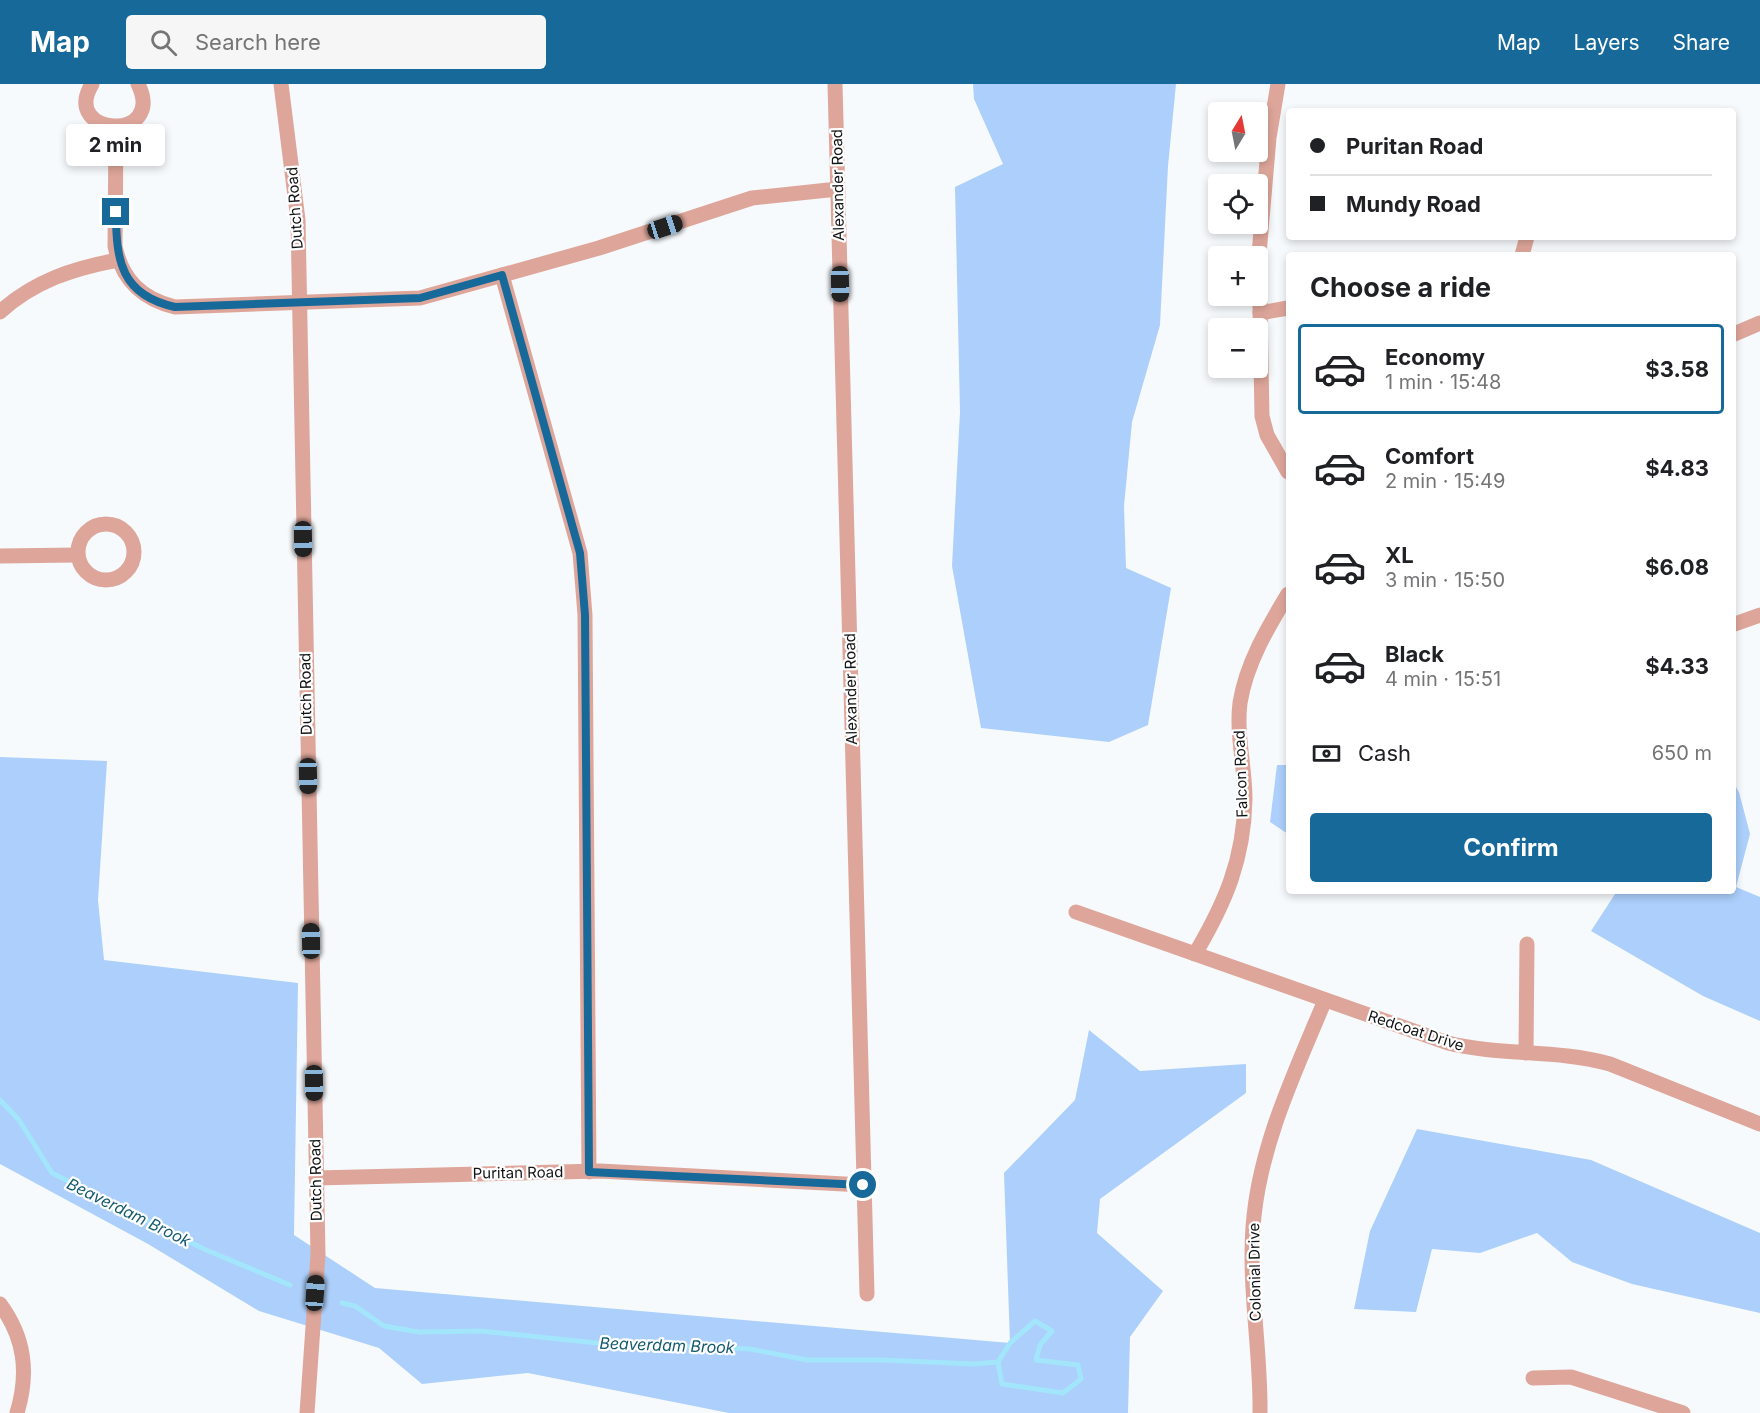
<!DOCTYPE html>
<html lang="en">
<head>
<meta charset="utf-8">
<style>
	body { margin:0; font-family:Inter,sans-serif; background:#f6f6f6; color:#202124; height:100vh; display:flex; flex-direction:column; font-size:22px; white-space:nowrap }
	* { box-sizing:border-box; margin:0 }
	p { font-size:20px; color:#757577 }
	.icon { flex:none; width:33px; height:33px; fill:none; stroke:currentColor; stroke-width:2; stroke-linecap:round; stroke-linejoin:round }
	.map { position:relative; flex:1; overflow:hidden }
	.panel { position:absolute; left:1286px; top:168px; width:450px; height:642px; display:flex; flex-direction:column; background:#fff; border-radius:6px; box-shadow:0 3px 9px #0003 }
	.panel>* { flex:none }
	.hud { position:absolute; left:1286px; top:24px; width:450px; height:132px; border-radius:6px; box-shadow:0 3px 9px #0003; display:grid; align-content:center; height:132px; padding:0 24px; background:#fff }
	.needle { width:39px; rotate:10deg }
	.fabs { position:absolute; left:1208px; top:18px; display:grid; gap:12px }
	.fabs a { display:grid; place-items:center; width:60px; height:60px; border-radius:6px; background:#fff; box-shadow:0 3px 9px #0003; font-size:30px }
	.end { position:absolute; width:27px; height:27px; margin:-14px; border:8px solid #17699a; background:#fff; box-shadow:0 0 0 3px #fff }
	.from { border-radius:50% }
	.bubble { position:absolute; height:42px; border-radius:6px; background:#fff; box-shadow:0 3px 9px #0003; font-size:20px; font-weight:700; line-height:42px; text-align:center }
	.car { position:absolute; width:18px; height:36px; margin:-18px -9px; border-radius:8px; box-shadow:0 0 4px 2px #0007; background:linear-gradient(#222 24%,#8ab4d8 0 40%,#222 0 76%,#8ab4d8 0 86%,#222 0) }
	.hud b { display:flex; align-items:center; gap:21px; height:57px; font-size:22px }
	.hud b+b { border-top:2px solid #e0e0e0 }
	.hud i { width:15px; height:15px; background:#202124 }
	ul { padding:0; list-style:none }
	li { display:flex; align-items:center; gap:18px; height:90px; margin:0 12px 9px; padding:0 12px; border:3px solid transparent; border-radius:6px }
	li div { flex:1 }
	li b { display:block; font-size:22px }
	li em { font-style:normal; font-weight:700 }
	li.on { border-color:#17699a }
	li>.icon { width:54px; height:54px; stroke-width:1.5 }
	h2 { padding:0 24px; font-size:27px; line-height:72px }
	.pay { display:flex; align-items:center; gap:15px; height:66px; padding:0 24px; font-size:22px }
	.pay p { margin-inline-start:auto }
	.action { display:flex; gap:12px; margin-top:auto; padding:12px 24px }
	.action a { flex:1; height:69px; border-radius:6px; background:#17699a; color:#fff; font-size:24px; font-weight:700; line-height:69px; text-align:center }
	header { display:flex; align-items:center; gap:36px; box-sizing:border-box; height:84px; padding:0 30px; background:#17699a; color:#fff }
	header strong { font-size:28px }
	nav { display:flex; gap:33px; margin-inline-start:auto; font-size:21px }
	.search { width:420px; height:54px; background:#f6f6f6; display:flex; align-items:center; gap:15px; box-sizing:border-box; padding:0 21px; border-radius:6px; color:#757577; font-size:22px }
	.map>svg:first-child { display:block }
</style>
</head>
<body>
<header>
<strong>Map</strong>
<div class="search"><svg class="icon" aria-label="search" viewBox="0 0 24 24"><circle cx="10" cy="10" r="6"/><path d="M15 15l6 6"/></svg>Search here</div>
<nav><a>Map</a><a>Layers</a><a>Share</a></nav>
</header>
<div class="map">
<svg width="1760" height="1329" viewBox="0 0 1760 1329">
	<rect width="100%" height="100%" fill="#f7fafd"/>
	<g fill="#accffb">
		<polygon points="973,0 1176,0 1168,82 1160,241 1132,338 1124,422 1126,484 1171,504 1148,641 1109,658 981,644 952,482 960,328 955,103 1003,80 974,15"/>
		<polygon points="0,673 107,677 98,816 104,876 298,899 294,1151 375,1204 1010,1259 1004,1089 1075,1016 1089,946 1140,987 1246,980 1246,1009 1100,1115 1097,1149 1163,1207 1130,1253 1128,1329 729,1329 528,1289 422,1300 379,1264 259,1227 148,1160 0,1080"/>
		<polygon points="1277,681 1288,681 1288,750 1270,738"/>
		<polygon points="1733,698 1739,708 1750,750 1736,803 1760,813 1760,937 1703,912 1591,847 1617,807 1732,807"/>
		<polygon points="1417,1045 1591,1076 1760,1149 1760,1229 1632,1200 1572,1178 1537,1149 1480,1169 1432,1165 1416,1228 1354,1225 1370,1147"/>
	</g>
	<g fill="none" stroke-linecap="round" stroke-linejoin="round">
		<g stroke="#a3e5fb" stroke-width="5">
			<polyline points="0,1016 19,1036 52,1089 206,1166 290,1201"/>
			<polyline points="342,1219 355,1222 384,1242 419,1248 481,1247 597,1259 750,1265 807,1276 882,1276 974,1280 998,1278"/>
			<polygon points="1035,1237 1052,1247 1040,1261 1036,1276 1078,1281 1081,1295 1063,1309 1002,1300 998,1278 1010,1259"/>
		</g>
		<g stroke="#dea69a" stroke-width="15">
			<path d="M92,0C60,53 167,59 138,0"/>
			<polyline points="281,0 298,136 318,1171 307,1329"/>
			<polyline points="835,0 867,1210"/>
			<polyline points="1278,0 1269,54 1259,170 1262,332 1267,351 1288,388"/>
			<path d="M116,44L115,162C122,196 142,215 175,223L420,214L599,164L752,114L838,105"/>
			<polyline points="1522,171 1527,153"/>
			<polyline points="502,191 580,469 585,531 589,1088"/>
			<path d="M0,228C34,197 74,184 118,176"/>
			<polyline points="1260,229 1288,224"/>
			<polyline points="1732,251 1760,239"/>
			<circle cx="106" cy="468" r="28"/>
			<polyline points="0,472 77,471"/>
			<polyline points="1732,541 1760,531"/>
			<path d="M1076,828L1448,959C1501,972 1556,965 1610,980L1760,1040"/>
			<path d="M1195,870C1225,819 1244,776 1245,715C1245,683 1236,650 1240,619C1246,580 1268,543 1288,510"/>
			<polyline points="1526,969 1527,860"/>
			<polyline points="316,1094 600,1087 863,1101"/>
			<path d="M0,1220C25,1254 29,1289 17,1329"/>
			<polyline points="1533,1294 1571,1293 1683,1329"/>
			<path d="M1260,1329C1261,1264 1247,1198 1254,1132C1262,1056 1296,986 1325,916"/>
		</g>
	</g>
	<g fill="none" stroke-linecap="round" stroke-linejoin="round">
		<path stroke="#17699a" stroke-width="8" d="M116,128C116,177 121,211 175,223L420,214L502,191L580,469L585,531L589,1088L863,1101"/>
	</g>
	<g text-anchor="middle" stroke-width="4.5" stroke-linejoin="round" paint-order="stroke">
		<g font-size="15" fill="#121314" stroke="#fff">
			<text transform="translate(838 101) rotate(-91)" y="5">Alexander Road</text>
			<text transform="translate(295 124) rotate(-94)" y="5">Dutch Road</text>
			<text transform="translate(851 605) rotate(-91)" y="5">Alexander Road</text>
			<text transform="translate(306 610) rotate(-91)" y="5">Dutch Road</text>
			<text transform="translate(1241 690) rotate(-92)" y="5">Falcon Road</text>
			<text transform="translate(1416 947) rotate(18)" y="5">Redcoat Drive</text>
			<text transform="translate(518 1089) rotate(-1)" y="5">Puritan Road</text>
			<text transform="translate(316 1096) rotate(-91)" y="5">Dutch Road</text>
			<text transform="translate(1255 1188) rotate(-91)" y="5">Colonial Drive</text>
		</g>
		<g font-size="16" font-style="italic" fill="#125a6d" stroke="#fff">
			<text transform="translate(129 1128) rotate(26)" y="6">Beaverdam Brook</text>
			<text transform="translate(667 1261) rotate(2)" y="6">Beaverdam Brook</text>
		</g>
	</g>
</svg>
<div class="fabs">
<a><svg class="needle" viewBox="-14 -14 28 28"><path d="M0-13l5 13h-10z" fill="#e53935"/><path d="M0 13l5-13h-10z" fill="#757577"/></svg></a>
<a><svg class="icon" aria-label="locate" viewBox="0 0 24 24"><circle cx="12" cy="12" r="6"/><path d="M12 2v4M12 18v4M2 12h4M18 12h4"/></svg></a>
<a>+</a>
<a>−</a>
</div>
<i class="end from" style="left:863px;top:1101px"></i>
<i class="end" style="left:116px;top:128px"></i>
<div class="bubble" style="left:66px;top:40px;width:99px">2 min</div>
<i class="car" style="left:665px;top:143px;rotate:72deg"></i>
<i class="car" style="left:840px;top:200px;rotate:179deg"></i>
<i class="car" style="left:303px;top:455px;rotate:179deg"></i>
<i class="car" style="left:308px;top:692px;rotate:179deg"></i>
<i class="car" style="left:311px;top:857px;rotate:359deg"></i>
<i class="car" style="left:314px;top:999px;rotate:179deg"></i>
<i class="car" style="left:315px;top:1209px;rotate:4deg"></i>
<div class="hud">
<b><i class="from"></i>Puritan Road</b>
<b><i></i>Mundy Road</b>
</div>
<section class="panel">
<h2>Choose a ride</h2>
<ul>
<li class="on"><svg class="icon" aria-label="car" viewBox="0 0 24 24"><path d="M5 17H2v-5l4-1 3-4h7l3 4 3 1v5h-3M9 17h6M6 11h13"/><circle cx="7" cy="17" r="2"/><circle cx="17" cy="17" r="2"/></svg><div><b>Economy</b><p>1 min · 15:48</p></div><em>$3.58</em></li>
<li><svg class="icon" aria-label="car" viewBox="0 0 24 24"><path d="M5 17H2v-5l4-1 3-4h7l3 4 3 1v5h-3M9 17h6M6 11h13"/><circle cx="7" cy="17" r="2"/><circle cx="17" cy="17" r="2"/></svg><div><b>Comfort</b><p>2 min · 15:49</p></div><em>$4.83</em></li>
<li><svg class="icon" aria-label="car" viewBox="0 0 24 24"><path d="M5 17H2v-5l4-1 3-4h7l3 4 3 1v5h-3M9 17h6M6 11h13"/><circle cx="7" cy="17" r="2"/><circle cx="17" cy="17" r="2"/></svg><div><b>XL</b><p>3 min · 15:50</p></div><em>$6.08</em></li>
<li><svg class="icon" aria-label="car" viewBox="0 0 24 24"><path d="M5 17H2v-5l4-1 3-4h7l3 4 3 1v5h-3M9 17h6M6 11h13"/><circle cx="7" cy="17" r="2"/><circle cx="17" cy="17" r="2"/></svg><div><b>Black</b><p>4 min · 15:51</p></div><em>$4.33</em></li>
</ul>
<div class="pay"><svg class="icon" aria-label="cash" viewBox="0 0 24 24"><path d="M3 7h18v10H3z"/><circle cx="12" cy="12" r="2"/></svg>Cash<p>650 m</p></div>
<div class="action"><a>Confirm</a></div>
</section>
</div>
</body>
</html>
